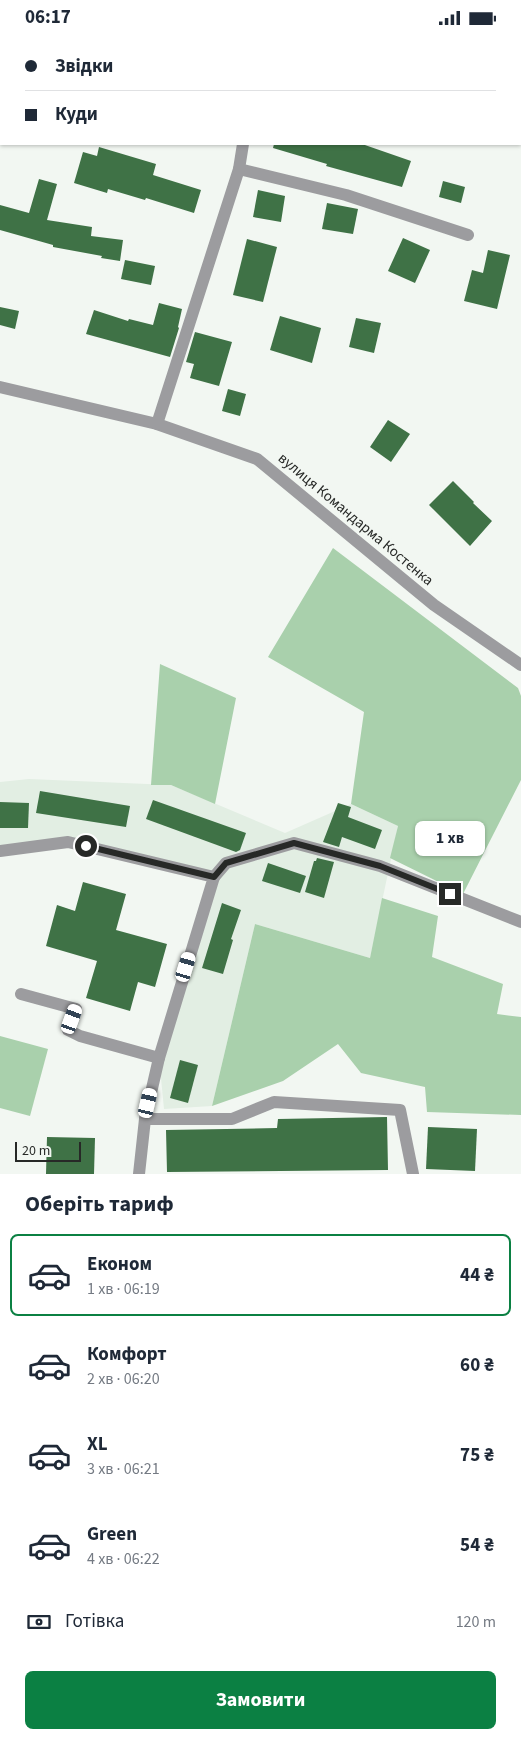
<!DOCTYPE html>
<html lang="uk">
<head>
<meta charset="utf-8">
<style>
	body { margin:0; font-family:"Source Sans 3",sans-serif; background:#f2f2f3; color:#1f2937; height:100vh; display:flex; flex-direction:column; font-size:19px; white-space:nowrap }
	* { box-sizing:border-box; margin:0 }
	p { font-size:16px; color:#747a83 }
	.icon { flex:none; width:28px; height:28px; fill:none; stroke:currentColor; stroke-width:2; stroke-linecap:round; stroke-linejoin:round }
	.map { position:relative; height:1139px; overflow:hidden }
	.panel { display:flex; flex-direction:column; background:#fff; flex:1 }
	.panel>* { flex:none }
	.top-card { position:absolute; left:0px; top:0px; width:521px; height:110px; box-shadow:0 1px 4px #0004; display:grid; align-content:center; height:110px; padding:0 25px; background:#fff }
	.scale { position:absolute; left:15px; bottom:12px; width:66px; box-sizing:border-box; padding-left:5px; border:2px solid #272927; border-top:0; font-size:14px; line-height:18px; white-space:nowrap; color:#272927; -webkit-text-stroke:4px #f2f7f2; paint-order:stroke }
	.end { position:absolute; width:22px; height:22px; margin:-11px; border:6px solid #272927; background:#fff; box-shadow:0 0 0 2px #fff }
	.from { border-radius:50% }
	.bubble { position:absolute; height:35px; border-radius:8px; background:#fff; box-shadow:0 1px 4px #0004; font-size:16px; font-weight:700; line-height:35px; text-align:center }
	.car { position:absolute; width:15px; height:30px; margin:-15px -8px; border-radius:6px; box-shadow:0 0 4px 1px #0007; background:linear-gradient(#fff 24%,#345 0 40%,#fff 0 76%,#345 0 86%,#fff 0) }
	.top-card b { display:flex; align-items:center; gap:18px; height:48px; font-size:19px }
	.top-card b+b { border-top:1px solid #e0e1e3 }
	.top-card i { width:12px; height:12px; background:#1f2937 }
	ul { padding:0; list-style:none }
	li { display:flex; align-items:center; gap:15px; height:82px; margin:0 10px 8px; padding:0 15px; border:2px solid transparent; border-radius:8px }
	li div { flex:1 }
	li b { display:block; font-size:19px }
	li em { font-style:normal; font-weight:700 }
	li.active { border-color:#0b8043 }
	li>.icon { width:45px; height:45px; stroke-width:1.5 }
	h2 { padding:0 25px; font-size:22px; line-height:60px }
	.pay { display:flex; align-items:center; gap:12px; height:55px; padding:0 25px; font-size:19px }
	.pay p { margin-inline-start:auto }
	.button { display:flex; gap:10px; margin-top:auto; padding:10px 25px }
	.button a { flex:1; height:58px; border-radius:8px; background:#0b8043; color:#fff; font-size:20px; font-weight:700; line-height:58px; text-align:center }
	.status { display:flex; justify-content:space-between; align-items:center; height:35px; padding:0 25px; background:#fff; direction:ltr }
	.status svg { height:14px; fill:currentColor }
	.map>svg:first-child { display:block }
</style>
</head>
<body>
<div class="status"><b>06:17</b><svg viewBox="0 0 49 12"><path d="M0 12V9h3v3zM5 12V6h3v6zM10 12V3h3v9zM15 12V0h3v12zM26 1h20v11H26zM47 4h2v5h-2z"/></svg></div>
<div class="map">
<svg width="521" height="1139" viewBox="0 0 521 1139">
	<rect width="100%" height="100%" fill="#f2f7f2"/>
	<polygon fill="#e2eee3" points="29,744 171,750 285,798 351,769 398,791 370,923 255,889 212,1071 164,1074 159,1023 213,842 68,807 0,816 0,747"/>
	<g fill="#a9d0ac">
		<polygon points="333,513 518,653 521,661 521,745 463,859 390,823 398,791 351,769 364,677 268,622"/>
		<polygon points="160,629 236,663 215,769 171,750 151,750"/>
		<polygon points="382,863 438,881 432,922 503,949 497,979 521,982 521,1080 427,1077 425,1052 361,1038 338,1009 283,1046 212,1071 255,889 370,923"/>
		<polygon points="0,1001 48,1014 30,1081 0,1073"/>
	</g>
	<g fill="#3f7246">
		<polygon points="274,109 362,109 411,126 402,152 326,131 327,129 273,113"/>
		<polygon points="99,112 156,129 153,140 201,155 194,178 146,163 145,165 108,154 107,158 74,148 83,117 97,121"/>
		<polygon points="39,144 57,149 47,185 92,192 91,201 123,205 120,226 101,223 102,221 53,212 53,210 0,195 0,170 29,178"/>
		<polygon points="443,146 465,152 461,168 439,162"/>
		<polygon points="258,155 285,161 281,187 253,182"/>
		<polygon points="327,168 358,174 353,199 322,194"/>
		<polygon points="403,203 430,215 415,248 388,236"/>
		<polygon points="247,204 277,212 263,267 233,260"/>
		<polygon points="488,215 510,220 497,274 464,266 472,235 483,238"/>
		<polygon points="125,225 155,231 151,250 121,244"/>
		<polygon points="159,268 182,274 178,292 179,293 170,322 86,299 94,275 128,286 129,284 153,290"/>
		<polygon points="0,272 19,276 15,294 0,290"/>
		<polygon points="280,281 321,293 312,328 270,315"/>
		<polygon points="356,283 381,288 374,318 349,312"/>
		<polygon points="195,297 232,307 219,351 190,343 194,329 186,327"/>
		<polygon points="228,354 246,359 240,381 222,376"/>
		<polygon points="388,385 410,399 391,427 370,412"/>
		<polygon points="453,446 474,467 473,468 492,486 470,511 429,470"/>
		<polygon points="40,756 130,771 126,792 36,778"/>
		<polygon points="153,765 246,798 240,815 236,817 146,784"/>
		<polygon points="0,767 29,768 28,793 0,793"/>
		<polygon points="338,768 351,772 348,782 382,795 375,814 342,802 339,812 323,807"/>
		<polygon points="317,823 334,827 324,863 305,857 314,826 316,826"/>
		<polygon points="268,828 306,841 300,858 262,846"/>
		<polygon points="83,847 126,859 116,895 167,909 155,952 138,947 130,976 86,963 97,926 46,911 57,870 75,876"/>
		<polygon points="222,868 241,875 231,904 233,905 223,939 202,933"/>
		<polygon points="180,1025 198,1030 188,1068 170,1063"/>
		<polygon points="387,1082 388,1135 167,1137 166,1095 277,1093 278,1084"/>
		<polygon points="428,1092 477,1094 475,1136 426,1134"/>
		<polygon points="47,1102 95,1103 94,1139 46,1139"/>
	</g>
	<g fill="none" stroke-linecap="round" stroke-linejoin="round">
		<g stroke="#9c9c9f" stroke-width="12">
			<polyline points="86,1 86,0"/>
			<polyline points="239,134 346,160 468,200"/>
			<polyline points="0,352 157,389 257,424 434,570 521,630"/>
			<polyline points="157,389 239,134 243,109"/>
			<polyline points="0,816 68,807 214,842 159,1023 145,1084 139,1139"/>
			<polyline points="214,842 226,828 294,808 380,831 521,887"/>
			<polyline points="21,959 76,974 68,995 80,1001 159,1023"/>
			<polyline points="145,1084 232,1084 274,1067 400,1075 413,1139"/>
		</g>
	</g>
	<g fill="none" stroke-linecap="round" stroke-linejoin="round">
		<polyline stroke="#272927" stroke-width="6" points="86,811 214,842 226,828 294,808 380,831 450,859"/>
	</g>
	<g text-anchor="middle" stroke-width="5" stroke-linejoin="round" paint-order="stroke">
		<g font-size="15" fill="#272927" stroke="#f2f7f2">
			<text transform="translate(356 484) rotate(40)" y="5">вулиця Командарма Костенка</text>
		</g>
	</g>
</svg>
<div class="scale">20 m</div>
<i class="end from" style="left:86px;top:811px"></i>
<i class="end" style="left:450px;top:859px"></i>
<div class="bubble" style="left:415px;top:786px;width:70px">1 хв</div>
<i class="car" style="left:186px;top:932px;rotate:17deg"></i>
<i class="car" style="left:72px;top:984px;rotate:20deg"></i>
<i class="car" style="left:148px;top:1068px;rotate:13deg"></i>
<div class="top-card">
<b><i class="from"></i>Звідки</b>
<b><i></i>Куди</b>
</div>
</div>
<section class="panel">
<h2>Оберіть тариф</h2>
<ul>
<li class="active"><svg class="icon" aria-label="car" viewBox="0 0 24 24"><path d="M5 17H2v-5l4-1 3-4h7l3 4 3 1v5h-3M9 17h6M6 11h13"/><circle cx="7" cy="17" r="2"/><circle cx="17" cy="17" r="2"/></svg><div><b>Економ</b><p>1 хв · 06:19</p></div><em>44 ₴</em></li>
<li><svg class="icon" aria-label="car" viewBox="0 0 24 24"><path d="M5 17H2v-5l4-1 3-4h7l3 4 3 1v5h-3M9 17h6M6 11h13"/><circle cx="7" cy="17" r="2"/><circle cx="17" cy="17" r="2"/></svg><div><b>Комфорт</b><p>2 хв · 06:20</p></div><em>60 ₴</em></li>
<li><svg class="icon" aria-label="car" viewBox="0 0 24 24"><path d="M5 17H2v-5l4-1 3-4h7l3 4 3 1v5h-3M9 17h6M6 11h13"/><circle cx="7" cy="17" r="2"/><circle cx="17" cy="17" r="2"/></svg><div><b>XL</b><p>3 хв · 06:21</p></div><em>75 ₴</em></li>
<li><svg class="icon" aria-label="car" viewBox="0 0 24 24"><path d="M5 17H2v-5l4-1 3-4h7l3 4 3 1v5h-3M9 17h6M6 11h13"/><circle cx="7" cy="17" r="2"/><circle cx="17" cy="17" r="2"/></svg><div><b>Green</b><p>4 хв · 06:22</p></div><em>54 ₴</em></li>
</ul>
<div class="pay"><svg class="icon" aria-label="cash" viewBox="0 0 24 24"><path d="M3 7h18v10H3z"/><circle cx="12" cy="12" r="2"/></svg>Готівка<p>120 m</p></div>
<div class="button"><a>Замовити</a></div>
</section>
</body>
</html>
